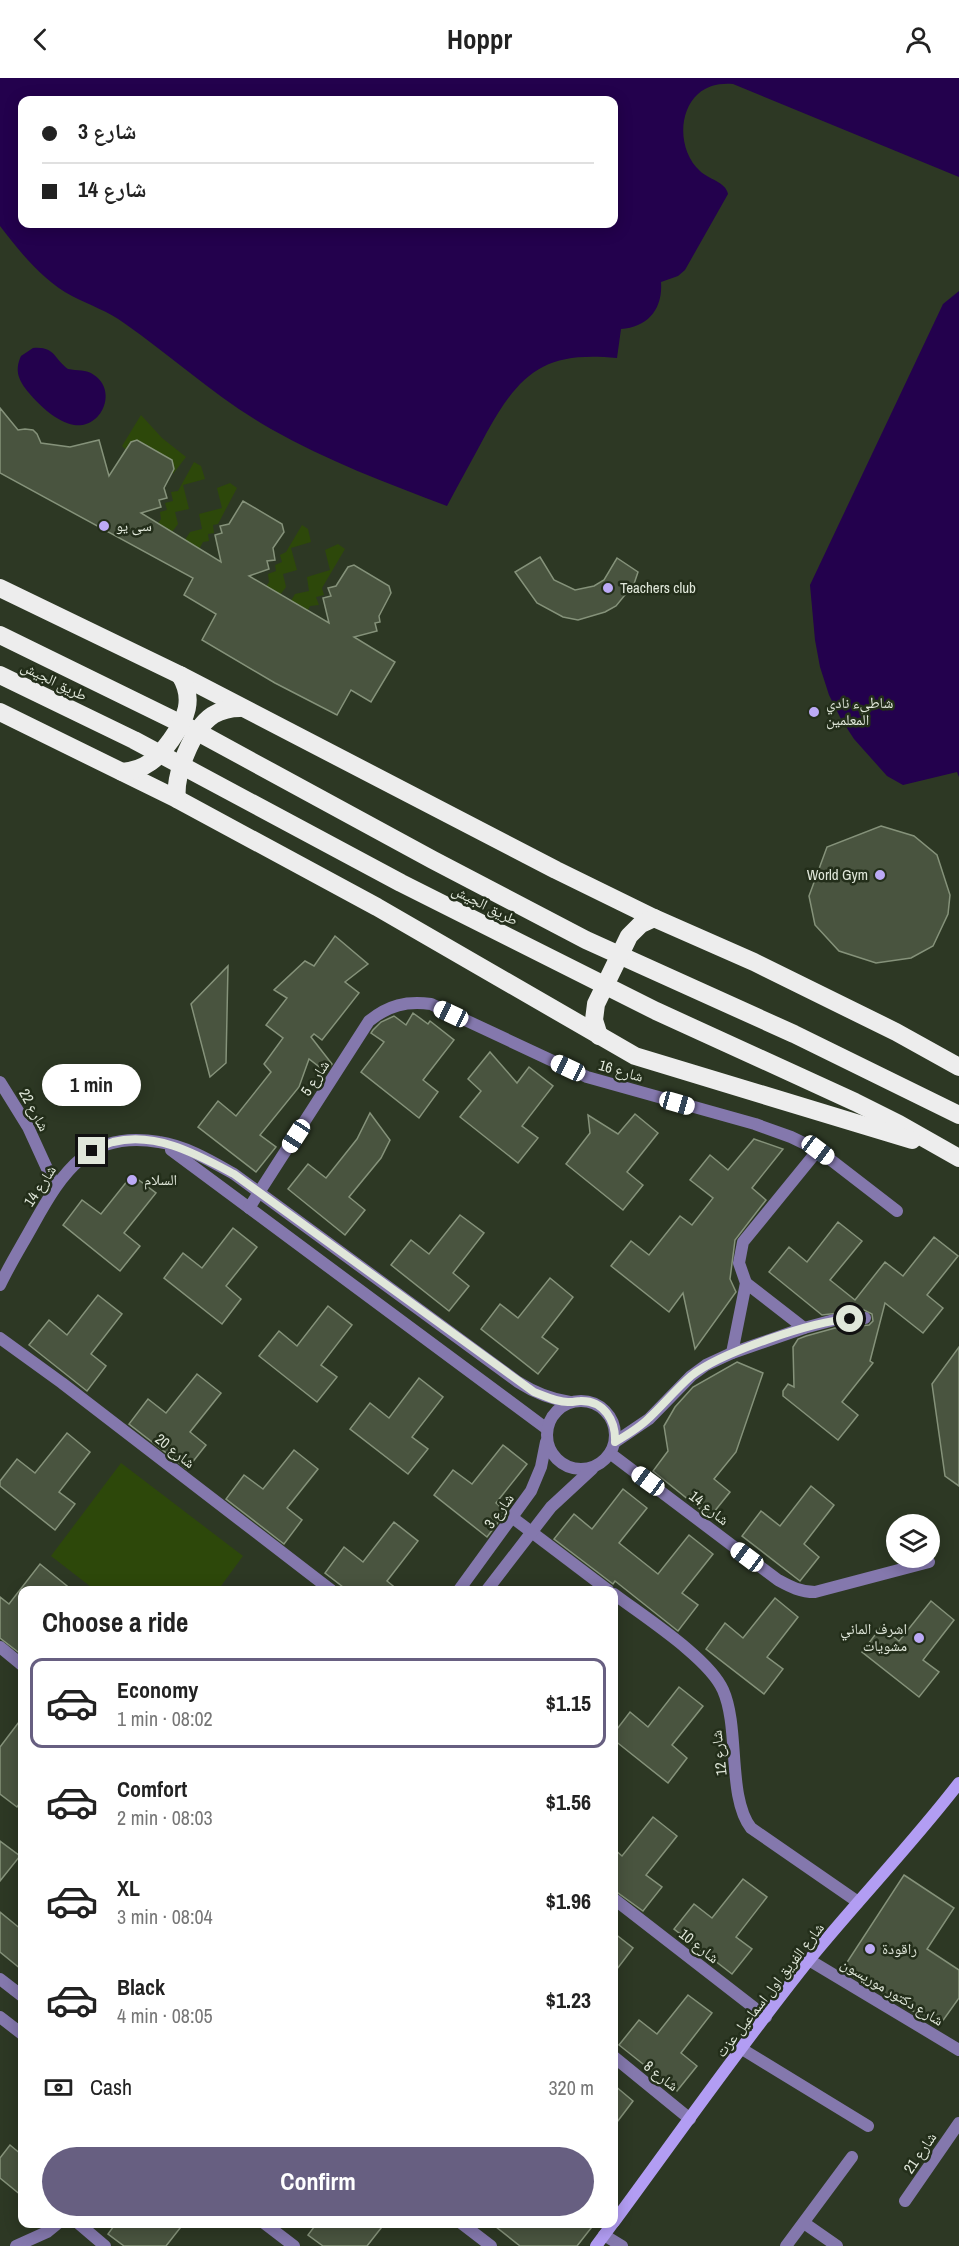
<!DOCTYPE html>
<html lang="en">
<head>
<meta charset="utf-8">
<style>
	body { margin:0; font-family:"Archivo Narrow","Noto Naskh Arabic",sans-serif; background:#f6f6f6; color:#222; height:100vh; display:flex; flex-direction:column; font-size:22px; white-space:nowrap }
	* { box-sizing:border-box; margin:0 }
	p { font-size:20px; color:#767676 }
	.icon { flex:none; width:33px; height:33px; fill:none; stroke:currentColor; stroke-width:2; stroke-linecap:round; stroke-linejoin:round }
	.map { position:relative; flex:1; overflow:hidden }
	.side { position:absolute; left:18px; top:1508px; width:600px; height:642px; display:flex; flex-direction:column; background:#fff; border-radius:12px; box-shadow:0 3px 15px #0003 }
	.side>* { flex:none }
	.banner { position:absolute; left:18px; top:18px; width:600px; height:132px; border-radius:12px; box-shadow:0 3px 15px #0003; display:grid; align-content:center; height:132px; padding:0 24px; background:#fff }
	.buttons { position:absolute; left:886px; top:1436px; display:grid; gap:12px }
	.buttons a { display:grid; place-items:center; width:54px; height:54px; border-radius:50%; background:#fff; box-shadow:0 3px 15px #0003; font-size:30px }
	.end { position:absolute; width:27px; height:27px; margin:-14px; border:8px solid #e0e7da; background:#111; box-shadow:0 0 0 3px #111 }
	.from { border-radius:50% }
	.bubble { position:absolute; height:42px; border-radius:21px; background:#fff; box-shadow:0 3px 15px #0003; font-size:20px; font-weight:700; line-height:42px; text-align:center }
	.car { position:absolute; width:18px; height:36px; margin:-18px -9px; border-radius:8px; box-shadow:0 0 4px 2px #0007; background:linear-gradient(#fff 24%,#345 0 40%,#fff 0 76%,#345 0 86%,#fff 0) }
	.banner b { display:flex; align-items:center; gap:21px; height:57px; font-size:22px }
	.banner b+b { border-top:2px solid #e0e0e0 }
	.banner i { width:15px; height:15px; background:#222 }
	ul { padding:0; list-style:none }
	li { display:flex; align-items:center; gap:18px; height:90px; margin:0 12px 9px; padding:0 12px; border:3px solid transparent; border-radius:12px }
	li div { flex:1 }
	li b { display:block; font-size:22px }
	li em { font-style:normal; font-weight:700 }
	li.active { border-color:#675f81 }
	li>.icon { width:54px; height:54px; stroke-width:1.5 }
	h2 { padding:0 24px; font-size:27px; line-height:72px }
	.pay { display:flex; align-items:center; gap:15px; height:66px; padding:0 24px; font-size:22px }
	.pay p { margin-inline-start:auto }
	.button { display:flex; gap:12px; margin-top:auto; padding:12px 24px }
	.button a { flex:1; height:69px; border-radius:36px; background:#675f81; color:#fff; font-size:24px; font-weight:700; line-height:69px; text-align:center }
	header { display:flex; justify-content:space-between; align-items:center; height:78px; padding:0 24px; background:#fff; font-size:27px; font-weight:700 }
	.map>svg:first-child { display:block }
</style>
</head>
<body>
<header><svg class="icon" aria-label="back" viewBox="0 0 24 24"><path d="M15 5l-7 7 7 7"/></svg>Hoppr<svg class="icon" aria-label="person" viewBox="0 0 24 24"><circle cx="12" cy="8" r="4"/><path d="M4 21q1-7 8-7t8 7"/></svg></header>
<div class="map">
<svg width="959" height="2168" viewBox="0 0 959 2168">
	<rect width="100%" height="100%" fill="#2d3824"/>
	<g fill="#2d480a">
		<polygon points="141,337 162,360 186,379 173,396 172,382 137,362 131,364 126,372 122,368"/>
		<polygon points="194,384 201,388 205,401 183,407 189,431 175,434 178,446 172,454 154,451 161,441 160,434 167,432 165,425 173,423 171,414 178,413"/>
		<polygon points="230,405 237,410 218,446 213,447 214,455 208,456 209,463 203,464 196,477 185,462 190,454 202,451 199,436 222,430 217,410"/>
		<polygon points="302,447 308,451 311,464 291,470 297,492 283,496 286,509 280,517 263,514 269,504 268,496 276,493 275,487 282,484 280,477 286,474"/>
		<polygon points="338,466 345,471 322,510 324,517 316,519 319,527 310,528 305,539 291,523 295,516 309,513 307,499 330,492 325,472"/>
		<polygon points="121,1385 243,1478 218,1512 95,1512 51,1478"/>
	</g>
	<g fill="#23014d" fill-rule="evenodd">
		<path d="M0,0H959V99L733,6C720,5 708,7 698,16C677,35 679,74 700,93C708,101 726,104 728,116L685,192L678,198L661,204C663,231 648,249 621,251L617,280C546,273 521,293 487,354C474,379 460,403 447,428C387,405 327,383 271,351C218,321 174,280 124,245C108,233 89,227 72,218C42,202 20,174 0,148ZM22,22H614V146H22Z"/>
		<polygon points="959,213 959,699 957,694 903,707 887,698 854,661 841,641 829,617 820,589 815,562 810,507 943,226"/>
		<path d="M33,270C55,268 54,281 68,291C77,293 86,291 94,297C118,313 102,351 74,347C57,344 40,328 29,315C19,303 14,293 21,278Z"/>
	</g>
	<g fill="#49543f" stroke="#85927a" stroke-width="1.5">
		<polygon points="0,330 18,352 25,351 33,352 37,356 41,365 70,369 99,362 109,398 131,364 137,362 172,382 174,391 164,410 167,420 159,422 161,429 141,435 221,484 215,457 222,455 220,448 229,446 243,423 282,446 284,454 273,470 275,482 267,483 269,491 249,498 329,545 323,520 331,518 328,510 336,508 348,489 354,487 389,508 391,515 379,538 380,544 375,545 377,553 354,559 395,584 371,624 351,612 337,637 275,605 202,562 216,536 184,517 193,500 0,395"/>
		<polygon points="540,479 554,502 575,512 594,508 604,502 617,480 638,494 634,506 616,528 605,534 578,542 563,539 537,525 515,494"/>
		<polygon points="881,748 914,758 937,777 950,817 948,836 933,868 911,880 876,885 839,873 815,847 809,818 827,769"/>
		<polygon points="335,858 368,886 345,904 359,915 322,962 314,956 311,959 332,986 326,994 309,981 299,1009 260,1057 276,1069 256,1094 198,1049 218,1023 236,1038 271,994 264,986 283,960 266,947 287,920 274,912 305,883 314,888"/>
		<polygon points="228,888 226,985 210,999 191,926"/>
		<polygon points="413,935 428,946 430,943 454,962 423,1002 438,1014 419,1040 361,994 384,964 371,955 373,952 381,944 394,938 406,947"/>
		<polygon points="490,974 517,1005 529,989 553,1008 522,1048 538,1060 518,1085 460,1039 481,1013 468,1001"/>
		<polygon points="370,1035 390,1062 381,1080 349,1119 365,1132 345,1157 288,1111 308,1086 326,1100 357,1061"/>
		<polygon points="635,1036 658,1055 627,1094 643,1107 623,1132 566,1086 590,1055 588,1037 618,1056"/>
		<polygon points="754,1061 783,1071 752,1110 766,1122 735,1162 730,1201 736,1214 695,1271 683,1215 669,1234 611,1188 631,1163 649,1177 680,1138 692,1147 713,1120 690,1102 710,1077 728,1092"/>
		<polygon points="132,1097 156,1115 124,1155 140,1168 120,1193 63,1147 82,1122 101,1136"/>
		<polygon points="460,1137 484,1155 453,1195 469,1208 449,1233 391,1187 411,1162 429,1176"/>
		<polygon points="838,1144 862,1163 830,1202 855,1222 885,1184 903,1198 934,1159 958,1178 927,1217 943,1230 923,1255 885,1225 870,1283 873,1285 842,1324 858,1337 838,1362 783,1318 783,1313 788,1306 794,1309 793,1269 798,1261 806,1258 835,1250 869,1247 873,1243 872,1236 864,1232 822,1237 769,1194 789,1169 807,1184"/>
		<polygon points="233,1150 257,1169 226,1208 241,1221 222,1246 164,1200 183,1175 202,1190"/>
		<polygon points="550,1200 573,1219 542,1259 558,1271 538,1296 481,1251 500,1226 518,1240"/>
		<polygon points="98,1217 122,1236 91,1276 106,1288 87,1313 29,1267 49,1242 67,1257"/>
		<polygon points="328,1228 352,1247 321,1287 337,1299 317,1324 259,1278 279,1253 297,1268"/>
		<polygon points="959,1269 959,1408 945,1398 932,1306"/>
		<polygon points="737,1284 763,1295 736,1374 714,1401 730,1414 710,1439 653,1393 668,1373 664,1348 675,1329 693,1309"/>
		<polygon points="197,1296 221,1315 190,1354 206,1367 187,1391 129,1346 148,1321 166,1335"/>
		<polygon points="419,1300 443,1319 412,1359 428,1371 408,1396 350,1351 370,1325 389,1340"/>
		<polygon points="67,1355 90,1374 59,1414 75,1426 55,1452 0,1408 0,1403 17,1381 35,1395"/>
		<polygon points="503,1367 527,1386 496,1425 506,1434 487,1459 434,1417 453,1392 472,1406"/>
		<polygon points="294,1372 318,1391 287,1430 302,1442 284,1466 226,1421 244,1397 263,1411"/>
		<polygon points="811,1408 834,1427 804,1466 819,1479 800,1503 742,1458 761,1433 780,1448"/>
		<polygon points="623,1411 647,1430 619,1465 658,1496 689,1457 713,1476 682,1515 698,1527 678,1553 615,1503 613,1506 554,1461 574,1436 592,1451"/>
		<polygon points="394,1444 418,1463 387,1503 398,1512 347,1512 325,1495 344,1469 363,1484"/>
		<polygon points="40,1486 72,1512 22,1512 22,1577 0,1560 0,1519 9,1526"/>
		<polygon points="775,1520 798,1539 767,1579 783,1591 764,1616 706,1571 725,1545 743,1560"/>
		<polygon points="931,1523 954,1542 923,1582 939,1594 919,1619 862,1574 881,1549 899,1563"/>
		<polygon points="679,1609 703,1628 672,1667 687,1680 668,1705 614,1662 614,1655 630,1634 648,1649"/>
		<polygon points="22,1640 22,1722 17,1729 0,1716 0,1669"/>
		<polygon points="653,1739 677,1758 646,1797 662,1809 643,1833 614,1812 614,1771 622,1778"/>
		<polygon points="0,1763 20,1778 0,1803"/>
		<polygon points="904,1797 954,1830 927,1871 959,1892 959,1920 939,1948 842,1892"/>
		<polygon points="743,1801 767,1819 736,1859 752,1871 732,1896 674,1851 694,1826 712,1840"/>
		<polygon points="0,1834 22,1852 22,1892 0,1874"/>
		<polygon points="614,1855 633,1870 614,1895"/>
		<polygon points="688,1917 712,1935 681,1975 697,1988 677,2013 619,1967 639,1942 657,1956"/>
		<polygon points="614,2007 633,2023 614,2048"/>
		<polygon points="10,2067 22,2077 22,2118 0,2100 0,2080"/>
		<polygon points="116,2145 184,2145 166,2168 124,2168 108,2156"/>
		<polygon points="317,2145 385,2145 367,2168 323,2168 308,2157"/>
		<polygon points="491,2145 595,2145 577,2168 520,2168"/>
	</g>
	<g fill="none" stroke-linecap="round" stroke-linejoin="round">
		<g stroke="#8478ad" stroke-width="12">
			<polyline points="0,1004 28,1049 55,1108"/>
			<polyline points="171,1072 547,1351"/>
			<path d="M249,1130L369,943C389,927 406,923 431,926L587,999L755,1046L791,1059L818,1072L897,1133"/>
			<polyline points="746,1205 804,1250"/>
			<path d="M0,1207C10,1186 22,1167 33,1147C63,1093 89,1052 159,1064C186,1068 211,1083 234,1096L518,1304C535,1315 550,1321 570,1324"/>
			<polyline points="0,1260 62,1305 331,1512"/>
			<polyline points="732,1275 746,1205 739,1185 743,1164 818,1072"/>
			<circle cx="581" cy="1357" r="34"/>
			<polyline points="615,1364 649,1341 691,1298 706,1287 732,1275 804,1250 834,1242 865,1240"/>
			<path d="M611,1376L778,1502C791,1509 800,1514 815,1514L929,1484"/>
			<polyline points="513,1440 608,1512"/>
			<polyline points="459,1512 531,1413 541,1389 546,1364"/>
			<polyline points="487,1512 551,1429 592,1391"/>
			<path d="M614,1516C643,1538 709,1580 723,1612C740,1650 727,1719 751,1750L858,1824"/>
			<polyline points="0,1569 22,1587"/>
			<polyline points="614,1821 766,1939"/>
			<polyline points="809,1882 959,1972"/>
			<polyline points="0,1901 22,1918"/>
			<polyline points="0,1939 22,1956"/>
			<polyline points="742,1971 868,2048"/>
			<polyline points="614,1979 690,2041"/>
			<polyline points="905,2123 959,2045"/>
			<polyline points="78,2145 105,2168"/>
			<polyline points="264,2145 294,2168"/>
			<polyline points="461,2145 491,2168"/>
			<polyline points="804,2145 837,2168"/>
			<polyline points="604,2157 622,2168"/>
			<polyline points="16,2168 47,2154 58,2145"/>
			<polyline points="786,2168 852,2079"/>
		</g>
		<g stroke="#b29df3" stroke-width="12">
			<path d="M614,2144C678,2057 741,1967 809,1882C858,1822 912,1766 959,1705"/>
			<polyline points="596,2168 613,2145"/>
		</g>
		<g stroke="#ededed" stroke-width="18">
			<polyline points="0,510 180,597 556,792 654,840 754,884 896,954 959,989"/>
			<polyline points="0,557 194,652 433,782 586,862 794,956 959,1037"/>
			<polyline points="0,597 134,662 401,805 656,933 855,1024 899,1046 959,1080"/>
			<polyline points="0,634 177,721 377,829 635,978 912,1062"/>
			<path d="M122,694C146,692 158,680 171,662C186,641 195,621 180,597"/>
			<path d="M177,721C174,697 192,651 213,637C222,632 231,630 240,630"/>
			<polyline points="599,958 594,942 596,926 629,858 641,846 654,840"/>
		</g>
	</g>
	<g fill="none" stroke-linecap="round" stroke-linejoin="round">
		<path stroke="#e0e7da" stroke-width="8" d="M92,1073C99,1070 106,1066 113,1064C156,1053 198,1077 234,1096L534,1314C545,1318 558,1325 570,1324C574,1324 577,1323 580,1323C604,1322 616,1343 615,1364C627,1357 639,1350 649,1340C663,1327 676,1311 691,1298C719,1275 813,1243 850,1241"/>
	</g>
	<g fill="#bcaaf6" stroke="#232e1a" stroke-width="2">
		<circle cx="104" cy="448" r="6"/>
		<circle cx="608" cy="510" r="6"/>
		<circle cx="814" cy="634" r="6"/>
		<circle cx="880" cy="797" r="6"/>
		<circle cx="132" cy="1102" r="6"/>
		<circle cx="919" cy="1560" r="6"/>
		<circle cx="870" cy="1871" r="6"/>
	</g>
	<g text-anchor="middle" stroke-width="5" stroke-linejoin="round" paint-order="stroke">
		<g font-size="15" fill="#e0e7da" stroke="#232e1a" text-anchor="start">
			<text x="116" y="453">سى يو</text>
			<text x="620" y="515">Teachers club</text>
			<text x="826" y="630">شاطيء نادي<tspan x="826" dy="17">المعلمين</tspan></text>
			<text x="868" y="802" text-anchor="end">World Gym</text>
			<text x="144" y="1107">السلام</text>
			<text x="907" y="1556" text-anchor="end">اشرف الماني<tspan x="907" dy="17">مشويات</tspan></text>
			<text x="882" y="1876">راقودة</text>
		</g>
		<g font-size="15" fill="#e0e7da" stroke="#232e1a">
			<text transform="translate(54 603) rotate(26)" y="5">طريق الجيش</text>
			<text transform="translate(485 827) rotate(27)" y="5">طريق الجيش</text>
			<text transform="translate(621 993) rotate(16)" y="5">شارع 16</text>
			<text transform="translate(315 1000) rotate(-57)" y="5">شارع 5</text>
			<text transform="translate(34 1032) rotate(61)" y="5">شارع 22</text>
			<text transform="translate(40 1108) rotate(-57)" y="5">شارع 14</text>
			<text transform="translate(175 1373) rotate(38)" y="5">شارع 20</text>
			<text transform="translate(709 1430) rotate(38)" y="5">شارع 14</text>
			<text transform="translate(499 1433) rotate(-54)" y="5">شارع 3</text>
			<text transform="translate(719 1675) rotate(-97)" y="5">شارع 12</text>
			<text transform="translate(699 1868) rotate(38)" y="5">شارع 10</text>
			<text transform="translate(770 1912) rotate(-52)" y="5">شارع الفريق اول اسماعيل عزت</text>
			<text transform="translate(892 1914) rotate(31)" y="5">شارع دكتور موريسون</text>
			<text transform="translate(661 1998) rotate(38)" y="5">شارع 8</text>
			<text transform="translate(920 2075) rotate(-56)" y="5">شارع 21</text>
		</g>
	</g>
</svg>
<div class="buttons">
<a><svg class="icon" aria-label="layers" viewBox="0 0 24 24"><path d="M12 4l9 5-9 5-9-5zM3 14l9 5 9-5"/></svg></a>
</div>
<i class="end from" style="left:850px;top:1241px"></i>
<i class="end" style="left:92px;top:1073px"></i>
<div class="bubble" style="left:42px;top:986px;width:99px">1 min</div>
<i class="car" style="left:451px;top:936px;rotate:295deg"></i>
<i class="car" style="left:568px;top:990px;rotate:295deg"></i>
<i class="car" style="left:677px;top:1025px;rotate:106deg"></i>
<i class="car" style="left:296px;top:1058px;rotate:213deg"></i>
<i class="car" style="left:818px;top:1072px;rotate:127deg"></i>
<i class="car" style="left:648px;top:1403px;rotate:306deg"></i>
<i class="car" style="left:747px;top:1479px;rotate:307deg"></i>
<div class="banner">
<b><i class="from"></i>شارع 3</b>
<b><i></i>شارع 14</b>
</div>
<section class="side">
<h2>Choose a ride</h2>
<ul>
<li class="active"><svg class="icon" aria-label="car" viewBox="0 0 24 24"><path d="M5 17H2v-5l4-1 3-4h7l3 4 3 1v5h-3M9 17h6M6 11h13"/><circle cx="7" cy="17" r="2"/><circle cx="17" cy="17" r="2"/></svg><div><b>Economy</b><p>1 min · 08:02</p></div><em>$1.15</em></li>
<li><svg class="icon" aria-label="car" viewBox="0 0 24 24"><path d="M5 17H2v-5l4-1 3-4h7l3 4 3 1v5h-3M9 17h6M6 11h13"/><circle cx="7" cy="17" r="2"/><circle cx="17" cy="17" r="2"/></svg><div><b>Comfort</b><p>2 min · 08:03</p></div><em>$1.56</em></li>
<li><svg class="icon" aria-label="car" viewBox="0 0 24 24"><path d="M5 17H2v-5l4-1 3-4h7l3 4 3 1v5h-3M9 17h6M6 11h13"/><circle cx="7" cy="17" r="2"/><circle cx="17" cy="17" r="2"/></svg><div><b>XL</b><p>3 min · 08:04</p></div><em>$1.96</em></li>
<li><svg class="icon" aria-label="car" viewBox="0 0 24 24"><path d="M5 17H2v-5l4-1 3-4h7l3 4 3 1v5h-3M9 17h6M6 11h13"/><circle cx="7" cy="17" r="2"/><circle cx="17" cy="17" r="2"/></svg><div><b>Black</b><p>4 min · 08:05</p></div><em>$1.23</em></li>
</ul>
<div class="pay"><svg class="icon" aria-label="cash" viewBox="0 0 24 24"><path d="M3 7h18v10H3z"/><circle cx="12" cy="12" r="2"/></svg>Cash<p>320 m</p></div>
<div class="button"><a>Confirm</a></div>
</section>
</div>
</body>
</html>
